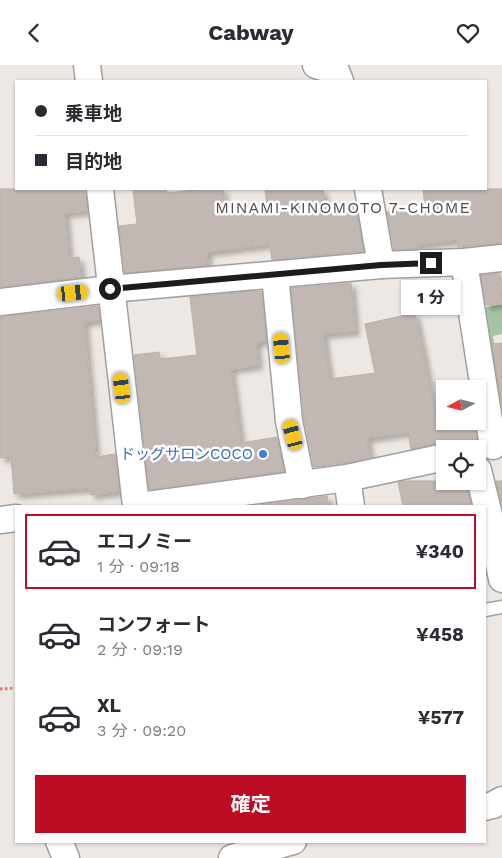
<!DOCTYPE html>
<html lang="ja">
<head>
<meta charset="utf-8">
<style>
	body { margin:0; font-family:"Work Sans","Noto Sans JP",sans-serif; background:#f7f7f7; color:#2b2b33; height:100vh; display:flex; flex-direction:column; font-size:19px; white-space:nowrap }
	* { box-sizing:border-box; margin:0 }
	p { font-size:16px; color:#7c7c81 }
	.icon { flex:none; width:28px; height:28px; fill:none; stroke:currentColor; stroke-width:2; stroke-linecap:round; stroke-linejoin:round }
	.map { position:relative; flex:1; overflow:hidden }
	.panel { position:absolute; left:15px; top:440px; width:471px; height:338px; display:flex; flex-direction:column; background:#fff; border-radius:0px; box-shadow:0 1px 4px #0004 }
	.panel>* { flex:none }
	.guide { position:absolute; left:15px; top:15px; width:472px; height:110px; border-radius:0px; box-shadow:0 1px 4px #0004; display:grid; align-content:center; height:110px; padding:0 20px; background:#fff }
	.needle { width:32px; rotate:263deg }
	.controls { position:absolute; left:436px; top:315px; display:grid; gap:10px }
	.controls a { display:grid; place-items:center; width:50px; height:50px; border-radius:0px; background:#fff; box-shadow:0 1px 4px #0004; font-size:25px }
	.end { position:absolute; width:22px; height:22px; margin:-11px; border:6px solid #1c1c1c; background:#fff; box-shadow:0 0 0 2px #fff }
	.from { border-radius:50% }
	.bubble { position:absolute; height:35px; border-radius:0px; background:#fff; box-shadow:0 1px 4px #0004; font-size:16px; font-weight:700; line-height:35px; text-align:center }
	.car { position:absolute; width:15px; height:30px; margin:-15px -8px; border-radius:6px; box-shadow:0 0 4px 1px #0007; background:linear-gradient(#f5c518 24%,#345 0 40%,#f5c518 0 76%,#345 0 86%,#f5c518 0) }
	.guide b { display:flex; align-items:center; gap:18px; height:48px; font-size:19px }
	.guide b+b { border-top:1px solid #e1e1e2 }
	.guide i { width:12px; height:12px; background:#2b2b33 }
	ul { padding:9px 0 0; list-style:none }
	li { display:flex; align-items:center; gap:15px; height:75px; margin:0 10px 8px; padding:0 10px; border:2px solid transparent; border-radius:0px }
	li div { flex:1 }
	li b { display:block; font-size:19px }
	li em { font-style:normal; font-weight:700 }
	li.on { border-color:#bc0d24 }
	li>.icon { width:45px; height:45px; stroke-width:1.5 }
	.action { display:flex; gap:10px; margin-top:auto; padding:10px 20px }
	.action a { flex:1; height:58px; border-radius:0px; background:#bc0d24; color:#fff; font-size:20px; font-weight:700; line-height:58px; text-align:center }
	header { display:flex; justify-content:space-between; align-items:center; height:65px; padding:0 20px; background:#fff; font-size:22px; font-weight:700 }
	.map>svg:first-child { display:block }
</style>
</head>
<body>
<header><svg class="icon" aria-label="back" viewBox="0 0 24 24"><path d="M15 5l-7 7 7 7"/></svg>Cabway<svg class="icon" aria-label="heart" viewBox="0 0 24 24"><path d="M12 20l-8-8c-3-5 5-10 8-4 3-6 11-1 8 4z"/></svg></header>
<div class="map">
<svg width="502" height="793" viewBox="0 0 502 793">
	<defs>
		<filter id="shadow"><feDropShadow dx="4.5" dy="4.5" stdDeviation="2.5" flood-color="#0004"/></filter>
	</defs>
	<rect width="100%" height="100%" fill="#ede8e3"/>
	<polygon fill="#a5c4a6" points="502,240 502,269 493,271 502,332 502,369 476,243"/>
	<g fill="#c1b7b3" stroke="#beaea6" filter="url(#shadow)">
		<polygon points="0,124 84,124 87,146 65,148 69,193 79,192 81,212 0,222"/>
		<polygon points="133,124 166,124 167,128 203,124 223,124 225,146 267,141 265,124 323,124 326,146 356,140 363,186 272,195 270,179 207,187 208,200 125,208 119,161 137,159"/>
		<polygon points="423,124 502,124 502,178 458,182 457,175 417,180 418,184 394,185 387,147 425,143"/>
		<polygon points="500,208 502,238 486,240 481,210"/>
		<polygon points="351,218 355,266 323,269 330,314 375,308 365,259 415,248 435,347 445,345 445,356 474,356 477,375 453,380 449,378 442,377 411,384 408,367 367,373 370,393 314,402 304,354 291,223"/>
		<polygon points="261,226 266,276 256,277 258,300 231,304 241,378 277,372 284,406 149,425 134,290 159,287 160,294 197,290 190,232"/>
		<polygon points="98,241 100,255 84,257 96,392 115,389 119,426 91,430 90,423 14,429 11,392 0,393 0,252"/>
		<polygon points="502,278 502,342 492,279"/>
		<polygon points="403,416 465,416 471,441 403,441 398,417"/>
		<polygon points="496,416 502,416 502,440"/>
		<polygon points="327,431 329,441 261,441 260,440"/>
	</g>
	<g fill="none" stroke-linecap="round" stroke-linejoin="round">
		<g stroke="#a0a0a0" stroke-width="15">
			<polyline id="service" points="485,545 502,542"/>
		</g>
		<g stroke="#a0a0a0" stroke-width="29">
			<g id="minor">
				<polyline points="87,0 89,16"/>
				<polyline points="316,0 336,6 340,16"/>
				<polyline points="100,124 136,441"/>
				<polyline points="368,124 381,200"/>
				<polyline points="464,197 493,381"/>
				<polyline points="275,210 289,356 302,420"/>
				<polyline points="0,237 110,224 381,200 464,197 502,193"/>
				<polyline points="478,405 490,454 502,514"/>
				<polyline points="347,413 351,441"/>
				<polyline points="140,441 347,413 445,392"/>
				<polyline points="0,455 16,453"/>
				<polyline points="485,742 493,740 502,735"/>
				<polyline points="59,776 66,793"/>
				<polyline points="232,793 293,776"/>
			</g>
		</g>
		<polyline stroke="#f07174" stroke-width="3" stroke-dasharray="2.5 2.5" stroke-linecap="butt" points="0,624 16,623"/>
		<use href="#service" stroke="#fff" stroke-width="12"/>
		<use href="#minor" stroke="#fff" stroke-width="26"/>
	</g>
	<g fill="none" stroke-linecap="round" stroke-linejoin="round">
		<polyline stroke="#1c1c1c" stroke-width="6" points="110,224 381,200 431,198"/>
	</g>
	<circle fill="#3f7fe0" stroke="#fff" stroke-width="2" cx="263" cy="389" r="5"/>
	<g text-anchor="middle" stroke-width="5" stroke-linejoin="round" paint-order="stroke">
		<g font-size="15" fill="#366cbe" stroke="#fff" text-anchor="end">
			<text x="253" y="394">ドッグサロンCOCO</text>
		</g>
		<g font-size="16" letter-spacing="1" fill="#4f4f4f" stroke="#fff">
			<text x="343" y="148">MINAMI-KINOMOTO 7-CHOME</text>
		</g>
	</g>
</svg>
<div class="controls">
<a><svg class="needle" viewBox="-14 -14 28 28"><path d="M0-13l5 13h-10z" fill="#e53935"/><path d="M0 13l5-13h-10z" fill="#7c7c81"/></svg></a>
<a><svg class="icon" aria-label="locate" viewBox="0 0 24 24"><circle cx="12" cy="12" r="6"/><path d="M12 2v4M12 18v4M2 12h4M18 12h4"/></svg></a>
</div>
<i class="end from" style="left:110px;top:224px"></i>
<i class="end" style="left:431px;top:198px"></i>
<div class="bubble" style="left:401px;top:215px;width:60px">1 分</div>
<i class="car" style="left:73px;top:228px;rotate:84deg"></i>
<i class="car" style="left:282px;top:283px;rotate:355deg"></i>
<i class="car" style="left:122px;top:323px;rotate:353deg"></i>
<i class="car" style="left:293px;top:370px;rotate:345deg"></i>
<div class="guide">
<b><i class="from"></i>乗車地</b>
<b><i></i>目的地</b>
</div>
<section class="panel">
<ul>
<li class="on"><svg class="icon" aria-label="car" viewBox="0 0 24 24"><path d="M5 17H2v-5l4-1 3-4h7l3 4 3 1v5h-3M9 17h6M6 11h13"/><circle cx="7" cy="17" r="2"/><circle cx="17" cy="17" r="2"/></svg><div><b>エコノミー</b><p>1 分 · 09:18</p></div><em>¥340</em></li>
<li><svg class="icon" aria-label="car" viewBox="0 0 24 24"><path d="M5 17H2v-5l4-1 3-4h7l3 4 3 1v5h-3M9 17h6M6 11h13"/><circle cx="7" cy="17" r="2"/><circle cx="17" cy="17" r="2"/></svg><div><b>コンフォート</b><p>2 分 · 09:19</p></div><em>¥458</em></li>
<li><svg class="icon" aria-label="car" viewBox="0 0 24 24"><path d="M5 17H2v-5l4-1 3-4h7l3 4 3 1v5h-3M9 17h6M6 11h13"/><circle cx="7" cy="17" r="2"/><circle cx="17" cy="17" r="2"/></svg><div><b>XL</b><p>3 分 · 09:20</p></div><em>¥577</em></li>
</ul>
<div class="action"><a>確定</a></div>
</section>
</div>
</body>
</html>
